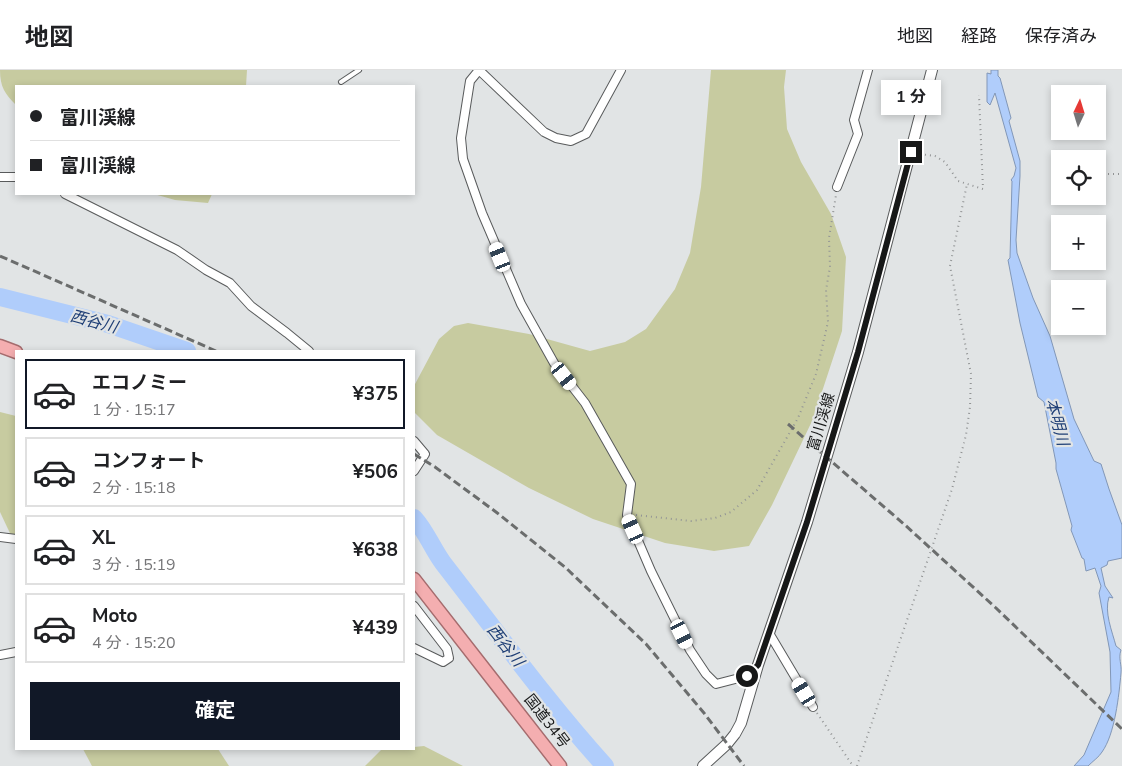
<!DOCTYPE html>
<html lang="ja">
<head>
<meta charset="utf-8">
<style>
	body { margin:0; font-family:"Nunito Sans","Noto Sans JP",sans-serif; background:#f2f2f2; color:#202124; height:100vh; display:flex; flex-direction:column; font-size:19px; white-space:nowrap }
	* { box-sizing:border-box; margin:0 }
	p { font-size:16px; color:#757577 }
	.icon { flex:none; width:28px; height:28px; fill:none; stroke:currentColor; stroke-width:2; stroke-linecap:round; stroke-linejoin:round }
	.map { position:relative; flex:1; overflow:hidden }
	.side { position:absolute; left:15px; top:280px; width:400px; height:400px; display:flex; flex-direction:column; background:#fff; border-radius:0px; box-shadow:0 2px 8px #0003 }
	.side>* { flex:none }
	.hud { position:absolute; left:15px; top:15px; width:400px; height:110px; border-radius:0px; box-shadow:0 2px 8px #0003; display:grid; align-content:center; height:110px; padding:0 15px; background:#fff }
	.needle { width:32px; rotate:4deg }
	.fabs { position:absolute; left:1051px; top:15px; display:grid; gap:10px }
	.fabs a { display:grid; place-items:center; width:55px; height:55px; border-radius:0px; background:#fff; box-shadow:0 2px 8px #0003; font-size:25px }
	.end { position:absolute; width:22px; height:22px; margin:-11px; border:6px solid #171818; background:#fff; box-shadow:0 0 0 2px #fff }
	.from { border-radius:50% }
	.bubble { position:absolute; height:35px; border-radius:0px; background:#fff; box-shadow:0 2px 8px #0003; font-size:16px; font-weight:700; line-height:35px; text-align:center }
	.car { position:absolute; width:15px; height:30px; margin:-15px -8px; border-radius:6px; box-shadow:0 0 4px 1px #0007; background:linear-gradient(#fff 24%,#345 0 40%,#fff 0 76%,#345 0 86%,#fff 0) }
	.hud b { display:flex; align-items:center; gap:18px; height:48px; font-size:19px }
	.hud b+b { border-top:1px solid #e0e0e0 }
	.hud i { width:12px; height:12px; background:#202124 }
	ul { padding:9px 0 0; list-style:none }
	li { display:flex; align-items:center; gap:15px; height:70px; margin:0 10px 8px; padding:0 5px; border:2px solid #e0e0e0; border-radius:0px }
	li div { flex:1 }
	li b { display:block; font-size:19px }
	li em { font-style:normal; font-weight:700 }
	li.selected { border-color:#111827 }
	li>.icon { width:45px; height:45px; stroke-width:1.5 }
	.action { display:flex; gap:10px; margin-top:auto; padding:10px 15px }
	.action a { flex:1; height:58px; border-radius:0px; background:#111827; color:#fff; font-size:20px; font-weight:700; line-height:58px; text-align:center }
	header { display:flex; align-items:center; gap:30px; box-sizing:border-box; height:70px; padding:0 25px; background:#fff; border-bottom:1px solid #e0e0e0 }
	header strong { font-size:24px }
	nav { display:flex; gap:28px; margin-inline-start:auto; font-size:18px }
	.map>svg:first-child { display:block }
</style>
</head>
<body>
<header>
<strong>地図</strong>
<nav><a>地図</a><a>経路</a><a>保存済み</a></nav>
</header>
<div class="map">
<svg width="1122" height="696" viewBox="0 0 1122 696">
	<rect width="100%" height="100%" fill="#e1e4e5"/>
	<g fill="#c7cba0">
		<path d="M0,0H247L246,16H16V35C5,24 0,17 0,0Z"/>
		<polygon points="711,0 786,0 784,17 787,59 801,92 831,144 846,187 842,261 813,349 772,435 749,476 714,481 665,473 593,449 529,418 437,365 414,342 414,316 439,269 454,256 468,253 529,264 590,281 625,272 646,259 675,219 690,183 701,117"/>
		<polygon points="154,124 212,124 208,133 175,130"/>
		<polygon points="0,342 16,346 16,476 0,442"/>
		<polygon points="424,676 463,696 365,696 382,679 414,679 414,677"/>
		<polygon points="83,679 218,679 229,696 92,696"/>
	</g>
	<path fill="#b0cdfb" stroke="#8297b7" d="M991,0H998V6L1000,8L1011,48L1009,51L1020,91V106L1016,170L1017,183L1033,228L1050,266L1074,349L1094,391L1101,394L1109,419L1122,455V488L1108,491L1107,495L1101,498L1105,516L1113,528L1109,527C1104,542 1112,561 1116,576L1121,580C1118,589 1122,594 1121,603C1119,625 1115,664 1102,682C1099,687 1093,691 1088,696H1074L1084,685L1111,622L1110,582L1099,523L1101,516L1095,498L1086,501L1084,489L1082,488L1071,460L1072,456L1056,399V393L1044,332L1038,327L1020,253L1008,190L1010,188L1012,111L1011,110L1014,106L1016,98L995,23L990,35L987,32V3L991,4Z"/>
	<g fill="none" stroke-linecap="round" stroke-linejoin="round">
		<g stroke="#b0cdfb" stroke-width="18">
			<polyline points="0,227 108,254 187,281"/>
			<path d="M414,448C426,461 432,478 443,493C496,561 547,632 605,696"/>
		</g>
		<g stroke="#595b5c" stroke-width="6">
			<polyline id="service" points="341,12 359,0"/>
		</g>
		<g stroke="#595b5c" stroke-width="10">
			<g id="minor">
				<polyline points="479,0 470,11 461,68 463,89 482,143 521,234 554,293 585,333 631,414 627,445 651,501 690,580 706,604 716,614 747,606 757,596"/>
				<polyline points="479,0 544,62 556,68 571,71 586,64 621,0"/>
				<polyline points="0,107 16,107"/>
				<polyline points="837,117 858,64 854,50 868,0"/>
				<polyline points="65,124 177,180 206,200 230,213 251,236 287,263 309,281"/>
				<polyline points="414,371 425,384 414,401"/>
				<polyline points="0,467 16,469"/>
				<polyline points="414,536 447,579 449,588 443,592 414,578"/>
				<polyline points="769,563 813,637"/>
				<polyline points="0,585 16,582"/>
			</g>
		</g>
		<g stroke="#595b5c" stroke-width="12">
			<polyline id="secondary" points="703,696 727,674 735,664 741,653 758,595 807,452 858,282 932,0"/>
		</g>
		<g stroke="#a56c6e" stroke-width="15">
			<g id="trunk">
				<polyline points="0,276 16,282"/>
				<polyline points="414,509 560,696"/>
			</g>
		</g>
		<g stroke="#929495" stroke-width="2" stroke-dasharray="1 4" stroke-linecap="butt">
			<polyline points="920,84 935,86 945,92 958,111 983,119 979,25"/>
			<polyline points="1059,104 1060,104"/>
			<polyline points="1098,104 1122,104"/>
			<polyline points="636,445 691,451 715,448 731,442 757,420 798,348 816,304 828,252 826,220 830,197 829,168 836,125"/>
			<polyline points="817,643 853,696"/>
			<polyline points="857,696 952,419 966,365 970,337 971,304 950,196 967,114"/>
		</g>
		<use href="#service" stroke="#fff" stroke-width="4"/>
		<use href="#minor" stroke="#fff" stroke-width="8"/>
		<use href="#secondary" stroke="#fff" stroke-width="10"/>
		<use href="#trunk" stroke="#f4aeb0" stroke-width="12"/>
		<g stroke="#6b6d6d" stroke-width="3" stroke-dasharray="8 4" stroke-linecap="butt">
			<polyline points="0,186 216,281"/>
			<polyline points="788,354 905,455 996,538 1122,659"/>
			<polyline points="414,384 435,397 496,442 566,498 646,574 704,643 744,696"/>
		</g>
	</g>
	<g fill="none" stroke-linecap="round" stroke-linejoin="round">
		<polyline stroke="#171818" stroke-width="6" points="747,606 758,595 807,452 858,282 911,82"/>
	</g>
	<g text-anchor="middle" stroke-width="4.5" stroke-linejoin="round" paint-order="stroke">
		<g font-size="15" fill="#171818" stroke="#e1e4e5">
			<text transform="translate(821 352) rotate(-73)" y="5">富川渓線</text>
			<text transform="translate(547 651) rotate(52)" y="5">国道34号</text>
		</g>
		<g font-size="16" font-style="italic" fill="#1f3f76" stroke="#e1e4e5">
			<text transform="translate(94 251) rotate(15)" y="6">西谷川</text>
			<text transform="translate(1058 352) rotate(75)" y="6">本明川</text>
			<text transform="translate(506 575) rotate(52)" y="6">西谷川</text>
		</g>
	</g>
</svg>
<div class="fabs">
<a><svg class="needle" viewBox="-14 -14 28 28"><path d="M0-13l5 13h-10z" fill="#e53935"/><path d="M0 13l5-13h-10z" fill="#757577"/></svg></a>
<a><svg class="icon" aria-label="locate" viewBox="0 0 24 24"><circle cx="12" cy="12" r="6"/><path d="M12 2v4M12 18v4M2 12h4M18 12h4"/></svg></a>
<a>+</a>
<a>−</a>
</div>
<i class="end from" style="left:747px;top:606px"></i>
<i class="end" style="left:911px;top:82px"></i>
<div class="bubble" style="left:881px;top:10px;width:60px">1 分</div>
<i class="car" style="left:500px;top:187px;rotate:338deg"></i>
<i class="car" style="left:564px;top:306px;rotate:142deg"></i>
<i class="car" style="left:633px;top:459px;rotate:336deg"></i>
<i class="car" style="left:682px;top:564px;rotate:154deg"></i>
<i class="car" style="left:804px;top:622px;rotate:329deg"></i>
<div class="hud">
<b><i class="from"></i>富川渓線</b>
<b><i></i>富川渓線</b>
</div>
<section class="side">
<ul>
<li class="selected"><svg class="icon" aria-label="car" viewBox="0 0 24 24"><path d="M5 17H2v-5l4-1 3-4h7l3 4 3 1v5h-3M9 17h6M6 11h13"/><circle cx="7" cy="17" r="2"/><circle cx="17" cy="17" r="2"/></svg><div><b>エコノミー</b><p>1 分 · 15:17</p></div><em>¥375</em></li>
<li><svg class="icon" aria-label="car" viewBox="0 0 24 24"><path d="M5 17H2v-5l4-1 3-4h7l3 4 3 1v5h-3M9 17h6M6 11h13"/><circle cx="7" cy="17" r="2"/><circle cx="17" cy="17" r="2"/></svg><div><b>コンフォート</b><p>2 分 · 15:18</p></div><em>¥506</em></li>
<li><svg class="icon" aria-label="car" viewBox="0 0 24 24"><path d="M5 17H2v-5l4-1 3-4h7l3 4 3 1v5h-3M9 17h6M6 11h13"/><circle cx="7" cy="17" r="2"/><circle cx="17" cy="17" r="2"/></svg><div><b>XL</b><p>3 分 · 15:19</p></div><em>¥638</em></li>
<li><svg class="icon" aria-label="car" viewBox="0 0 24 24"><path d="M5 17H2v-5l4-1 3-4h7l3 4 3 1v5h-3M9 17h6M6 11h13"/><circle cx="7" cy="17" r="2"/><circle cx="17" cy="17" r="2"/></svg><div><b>Moto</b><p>4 分 · 15:20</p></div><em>¥439</em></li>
</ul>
<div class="action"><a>確定</a></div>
</section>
</div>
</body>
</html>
